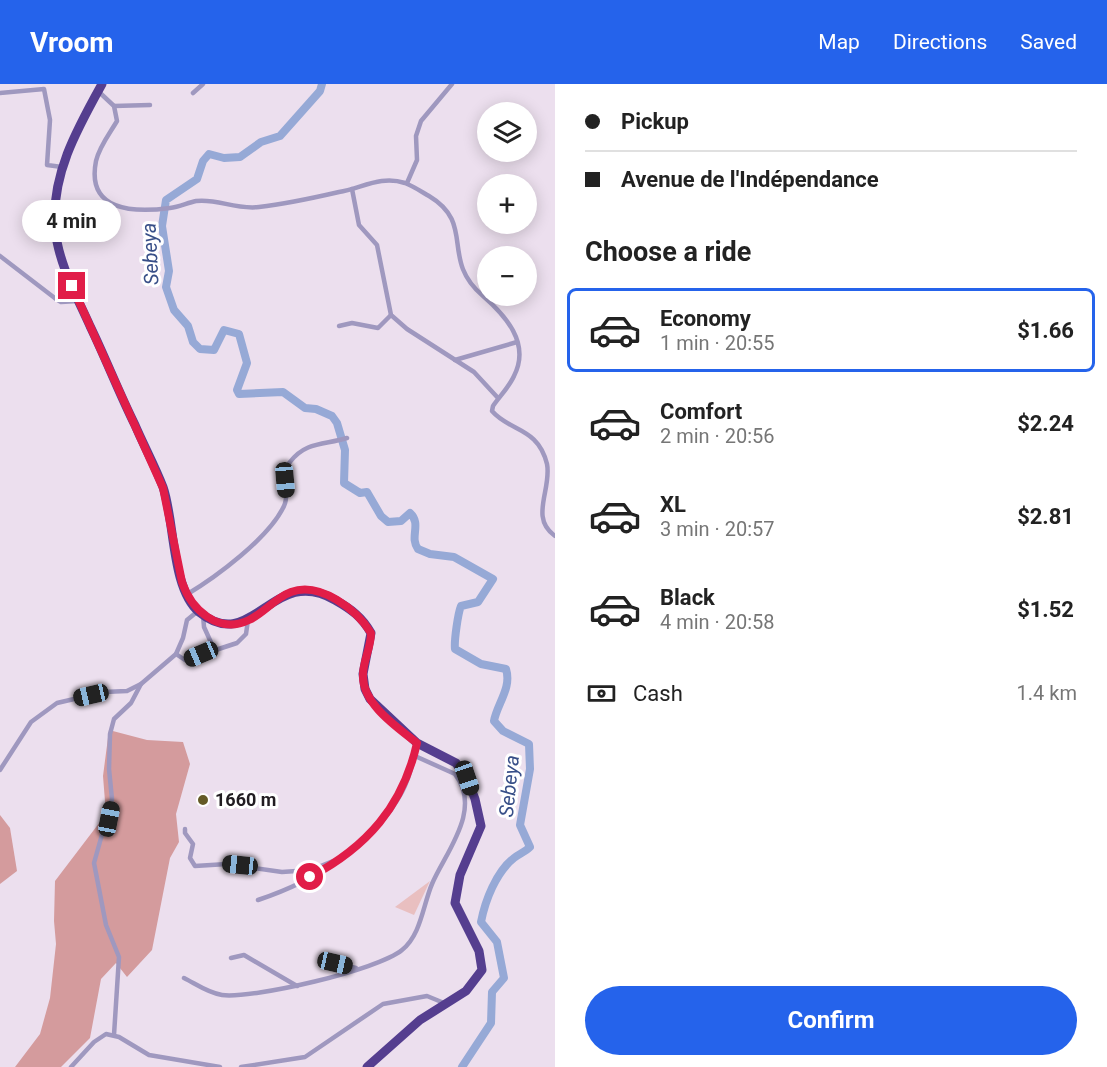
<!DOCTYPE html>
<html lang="en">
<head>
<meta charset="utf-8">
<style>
	body { margin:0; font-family:Roboto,sans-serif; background:#f2f2f2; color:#222; height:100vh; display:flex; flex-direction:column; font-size:22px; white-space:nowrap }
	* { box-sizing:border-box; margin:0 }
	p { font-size:20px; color:#767676 }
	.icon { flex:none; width:33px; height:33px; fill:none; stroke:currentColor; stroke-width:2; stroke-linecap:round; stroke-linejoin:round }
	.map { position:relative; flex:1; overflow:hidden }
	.details { display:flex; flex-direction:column; background:#fff; width:552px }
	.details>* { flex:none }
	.guide { display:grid; align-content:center; height:132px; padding:0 30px; background:#fff }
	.controls { position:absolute; left:477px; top:18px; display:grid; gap:12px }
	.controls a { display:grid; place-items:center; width:60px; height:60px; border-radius:50%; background:#fff; box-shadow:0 3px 15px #0003; font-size:30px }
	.end { position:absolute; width:27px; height:27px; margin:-14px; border:8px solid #e11d48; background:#fff; box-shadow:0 0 0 3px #fff }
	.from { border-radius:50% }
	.bubble { position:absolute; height:42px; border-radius:21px; background:#fff; box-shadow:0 3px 15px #0003; font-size:20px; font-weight:700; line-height:42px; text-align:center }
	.car { position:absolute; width:18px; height:36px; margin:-18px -9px; border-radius:8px; box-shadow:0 0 4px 2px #0007; background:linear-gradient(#222 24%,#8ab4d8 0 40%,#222 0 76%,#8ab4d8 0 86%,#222 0) }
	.guide b { display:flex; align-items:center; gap:21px; height:57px; font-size:22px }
	.guide b+b { border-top:2px solid #e0e0e0 }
	.guide i { width:15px; height:15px; background:#222 }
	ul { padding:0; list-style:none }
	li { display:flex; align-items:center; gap:18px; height:84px; margin:0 12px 9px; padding:0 18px; border:3px solid transparent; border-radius:9px }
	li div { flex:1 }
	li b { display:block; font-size:22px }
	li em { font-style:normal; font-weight:700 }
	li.on { border-color:#2563eb }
	li>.icon { width:54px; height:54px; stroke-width:1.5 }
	h2 { padding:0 30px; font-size:27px; line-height:72px }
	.pay { display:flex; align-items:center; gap:15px; height:66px; padding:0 30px; font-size:22px }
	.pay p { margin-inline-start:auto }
	.action { display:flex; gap:12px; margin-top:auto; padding:12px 30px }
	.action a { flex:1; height:69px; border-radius:36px; background:#2563eb; color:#fff; font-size:24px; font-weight:700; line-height:69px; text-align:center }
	header { display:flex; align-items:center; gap:36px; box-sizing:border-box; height:84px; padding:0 30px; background:#2563eb; color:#fff }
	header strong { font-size:28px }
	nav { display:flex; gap:33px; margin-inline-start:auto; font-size:21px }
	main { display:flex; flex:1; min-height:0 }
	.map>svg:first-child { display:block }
</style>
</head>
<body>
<header>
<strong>Vroom</strong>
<nav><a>Map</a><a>Directions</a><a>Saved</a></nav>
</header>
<main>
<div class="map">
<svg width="555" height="983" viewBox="0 0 555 983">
	<rect width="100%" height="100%" fill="#ecdfee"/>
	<polygon fill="#e9bfc0" points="430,797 414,831 395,823"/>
	<g fill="#d49b9d">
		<polygon points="109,646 147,656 183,658 190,680 176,730 179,758 170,774 152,866 127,893 116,879 101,895 90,954 61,983 15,983 40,950 50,914 56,860 54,837 55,797 106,730 103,692"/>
		<polygon points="0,731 10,744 17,787 0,800"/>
	</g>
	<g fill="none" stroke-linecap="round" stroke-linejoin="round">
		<path stroke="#96a9d6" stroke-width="8" d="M322,0L320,7L280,52L261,58L240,73L224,74L209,70L203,77L197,95L166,116L162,142L169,187L166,203L174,226L188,242L193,258L200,265L214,266L224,246L239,250L247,279L237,306L239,310L283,308L305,324L316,325L332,332L337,339L345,366L344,399L360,409L367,408L381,432L388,438L401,437L410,429C422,440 409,453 418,465L430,470L454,473L493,495L478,518L461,522C458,529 454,557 455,565L481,580L506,585C512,604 497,620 494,637L503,647L529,660L530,685L520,741L530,763C525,768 519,770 514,774C496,788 485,817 481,838L497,858L504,894L492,908L491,939L462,983"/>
		<g stroke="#9f98bf" stroke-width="4.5">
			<path d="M98,7L114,22L117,37C110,49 99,63 96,77C86,127 133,129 170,124C179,123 187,119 196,117C217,114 235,126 259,123C285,120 313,114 339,108C362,104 381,91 405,99C413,102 422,108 429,112C476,140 440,175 482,211C505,231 531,259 514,292C509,303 500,312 493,322L492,327C510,348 538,343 547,380C552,405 529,434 555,452"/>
			<polyline points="0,9 44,5 50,36 47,81 62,83"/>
			<polyline points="193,9 203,0"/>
			<polyline points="114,22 150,21"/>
			<polyline points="407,99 417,76 416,52 421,37 452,0"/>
			<polyline points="352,105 359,141 377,161 391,231 407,245 474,288 498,314"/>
			<polyline points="0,172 56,215 61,218 78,217"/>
			<polyline points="339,242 352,239 378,244 391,231"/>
			<polyline points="455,276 517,258"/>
			<path d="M186,511C216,493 269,454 284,422C291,408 279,391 290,378C306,357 325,361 347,354"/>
			<polyline points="203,531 204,543 214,565"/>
			<polyline points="176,570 185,576 237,559 246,550 248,536"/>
			<polyline points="0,686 31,638 57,619 104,608 127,607 141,600 176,570 183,554 187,536 198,527"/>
			<polyline points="185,745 185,749 193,760 190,774 195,782 227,780 282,788 311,786 333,777"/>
			<path d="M258,816C315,797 373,762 402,708C410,693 414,675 417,659"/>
			<polyline points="231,874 244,871 297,902"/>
			<polyline points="335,879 356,884"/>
			<path d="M184,894C196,900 208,909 222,911C253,915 378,886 402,866C421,851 423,821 432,800C445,769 483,726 455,690L415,672"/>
			<polyline points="114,951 119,873 106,841 94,779 112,715 109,685 110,650 114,635 131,619 141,600"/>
			<polyline points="71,983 94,958 106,950 119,953 149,971 220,983"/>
			<polyline points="241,983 305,973 383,920 427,912 444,919"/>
		</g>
		<path stroke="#553e8f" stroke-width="9" d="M102,0C77,45 51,91 55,144C58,178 76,211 90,242C106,275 119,309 135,341C144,362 155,382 163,403C175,437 171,504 199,528C253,572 272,479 335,516C351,525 362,533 371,549L363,590L365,605L370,615L417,659L456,679L467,694L475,715L481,742L460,791L455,819L479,867L482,886L466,907L420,936L367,983"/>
	</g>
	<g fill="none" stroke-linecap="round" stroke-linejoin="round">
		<path stroke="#e11d48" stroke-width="8" d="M72,202L163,404L182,498C191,525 218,551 249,536C264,529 275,514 291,508C320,497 357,526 371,549C371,564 363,577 363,591C362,620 397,643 417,659C403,722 367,763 310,793"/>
	</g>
	<circle fill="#645a27" stroke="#fff" stroke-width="2" cx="203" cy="716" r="6"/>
	<g text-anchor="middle" stroke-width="6" stroke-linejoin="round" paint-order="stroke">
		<g font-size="18" font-weight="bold" fill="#211c21" stroke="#fff" text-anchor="start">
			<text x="215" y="722">1660 m</text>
		</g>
		<g font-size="20" font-style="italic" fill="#384f88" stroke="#fff">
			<text transform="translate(150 170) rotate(-93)" y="7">Sebeya</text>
			<text transform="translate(509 702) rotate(-84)" y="7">Sebeya</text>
		</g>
	</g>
</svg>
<div class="controls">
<a><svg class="icon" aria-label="layers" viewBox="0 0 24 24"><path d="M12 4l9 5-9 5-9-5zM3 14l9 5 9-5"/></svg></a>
<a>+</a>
<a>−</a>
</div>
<i class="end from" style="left:310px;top:793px"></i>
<i class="end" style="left:72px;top:202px"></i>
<div class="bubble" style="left:22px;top:116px;width:99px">4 min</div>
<i class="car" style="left:285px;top:396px;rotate:175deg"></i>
<i class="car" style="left:201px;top:570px;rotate:247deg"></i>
<i class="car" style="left:91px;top:611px;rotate:257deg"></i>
<i class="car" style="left:467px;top:694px;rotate:161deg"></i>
<i class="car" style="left:109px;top:735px;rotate:11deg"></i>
<i class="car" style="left:240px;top:781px;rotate:276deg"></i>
<i class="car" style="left:335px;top:879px;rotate:103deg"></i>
</div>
<section class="details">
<div class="guide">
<b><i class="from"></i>Pickup</b>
<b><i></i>Avenue de l'Indépendance</b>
</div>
<h2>Choose a ride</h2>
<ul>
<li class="on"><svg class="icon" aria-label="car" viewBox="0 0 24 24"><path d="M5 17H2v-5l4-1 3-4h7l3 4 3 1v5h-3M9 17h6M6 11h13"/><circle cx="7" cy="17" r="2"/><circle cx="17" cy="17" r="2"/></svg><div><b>Economy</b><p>1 min · 20:55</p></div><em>$1.66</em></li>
<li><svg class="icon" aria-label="car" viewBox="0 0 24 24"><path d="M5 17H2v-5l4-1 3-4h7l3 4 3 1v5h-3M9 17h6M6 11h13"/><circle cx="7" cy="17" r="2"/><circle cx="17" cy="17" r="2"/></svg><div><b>Comfort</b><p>2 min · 20:56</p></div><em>$2.24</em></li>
<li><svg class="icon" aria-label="car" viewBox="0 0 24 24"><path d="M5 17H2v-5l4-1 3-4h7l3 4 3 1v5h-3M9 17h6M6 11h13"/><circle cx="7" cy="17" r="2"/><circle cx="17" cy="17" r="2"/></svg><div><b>XL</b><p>3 min · 20:57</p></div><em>$2.81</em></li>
<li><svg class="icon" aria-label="car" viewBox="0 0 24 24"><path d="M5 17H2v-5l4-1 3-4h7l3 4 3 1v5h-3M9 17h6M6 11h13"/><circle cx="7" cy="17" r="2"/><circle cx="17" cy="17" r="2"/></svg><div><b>Black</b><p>4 min · 20:58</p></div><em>$1.52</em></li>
</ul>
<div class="pay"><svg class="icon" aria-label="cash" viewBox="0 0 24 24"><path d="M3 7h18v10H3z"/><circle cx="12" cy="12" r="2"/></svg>Cash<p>1.4 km</p></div>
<div class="action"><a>Confirm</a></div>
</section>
</main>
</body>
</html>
